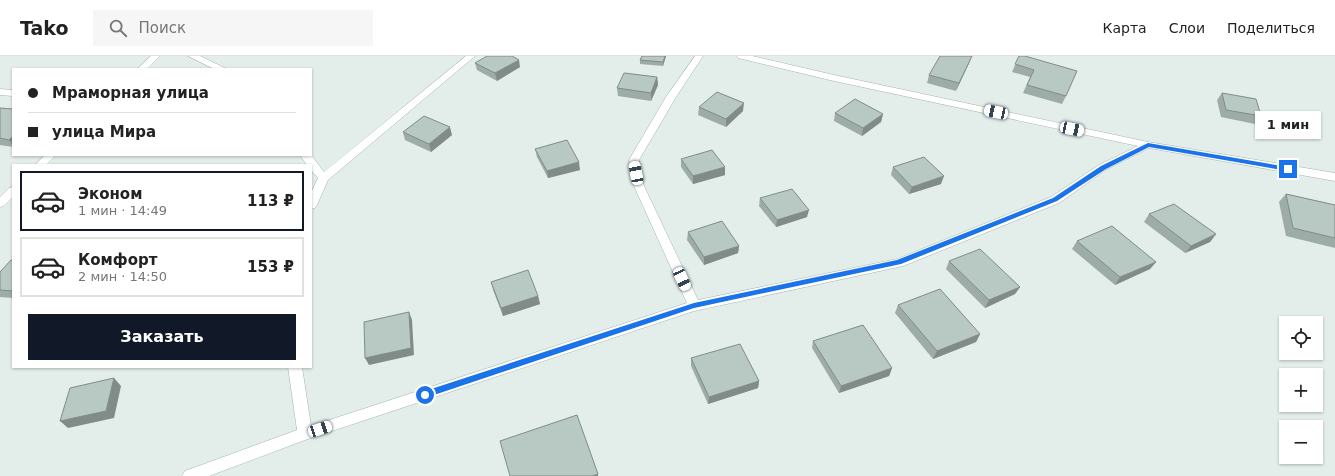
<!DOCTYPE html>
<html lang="ru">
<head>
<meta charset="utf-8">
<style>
	body { margin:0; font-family:"DejaVu Sans",sans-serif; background:#f6f6f6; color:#222; height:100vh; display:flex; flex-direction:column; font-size:15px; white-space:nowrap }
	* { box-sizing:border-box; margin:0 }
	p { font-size:13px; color:#767676 }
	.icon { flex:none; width:22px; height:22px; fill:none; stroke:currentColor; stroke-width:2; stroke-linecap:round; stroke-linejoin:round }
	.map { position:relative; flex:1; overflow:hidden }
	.side { position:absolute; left:12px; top:108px; width:300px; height:204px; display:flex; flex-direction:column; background:#fff; border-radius:0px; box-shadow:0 1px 3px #0004 }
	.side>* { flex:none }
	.guide { position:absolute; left:12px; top:12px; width:300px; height:88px; border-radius:0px; box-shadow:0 1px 3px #0004; display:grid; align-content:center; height:88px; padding:0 16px; background:#fff }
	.fabs { position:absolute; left:1279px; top:260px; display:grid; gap:8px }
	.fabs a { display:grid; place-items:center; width:44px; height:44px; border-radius:0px; background:#fff; box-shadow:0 1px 3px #0004; font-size:20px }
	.end { position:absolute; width:18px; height:18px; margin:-9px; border:5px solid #1a73e8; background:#fff; box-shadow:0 0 0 2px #fff }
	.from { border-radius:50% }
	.bubble { position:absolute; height:28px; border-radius:0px; background:#fff; box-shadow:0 1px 3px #0004; font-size:13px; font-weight:600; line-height:28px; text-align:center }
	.car { position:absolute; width:12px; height:24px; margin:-12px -6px; border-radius:5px; box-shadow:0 0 3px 1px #0007; background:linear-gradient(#fff 24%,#345 0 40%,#fff 0 76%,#345 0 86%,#fff 0) }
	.guide b { display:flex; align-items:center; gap:14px; height:38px; font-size:15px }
	.guide b+b { border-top:1px solid #e0e0e0 }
	.guide i { width:10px; height:10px; background:#222 }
	ul { padding:7px 0 0; list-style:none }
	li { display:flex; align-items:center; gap:12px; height:60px; margin:0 8px 6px; padding:0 8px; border:2px solid #e0e0e0; border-radius:0px }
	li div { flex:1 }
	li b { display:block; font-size:15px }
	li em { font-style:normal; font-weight:600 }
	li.active { border-color:#111827 }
	li>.icon { width:36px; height:36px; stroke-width:1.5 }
	.button { display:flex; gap:8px; margin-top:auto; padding:8px 16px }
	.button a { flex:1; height:46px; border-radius:0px; background:#111827; color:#fff; font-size:16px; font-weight:600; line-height:46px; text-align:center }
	header { display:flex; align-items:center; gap:24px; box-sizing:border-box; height:56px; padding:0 20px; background:#fff; border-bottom:1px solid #e0e0e0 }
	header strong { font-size:19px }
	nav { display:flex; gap:22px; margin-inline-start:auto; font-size:14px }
	.search { width:280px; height:36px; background:#f6f6f6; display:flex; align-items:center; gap:10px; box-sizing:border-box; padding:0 14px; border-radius:0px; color:#767676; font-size:15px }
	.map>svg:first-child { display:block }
</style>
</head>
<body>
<header>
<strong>Tako</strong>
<div class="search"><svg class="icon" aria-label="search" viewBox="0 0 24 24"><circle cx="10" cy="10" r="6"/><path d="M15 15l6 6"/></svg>Поиск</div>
<nav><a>Карта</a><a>Слои</a><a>Поделиться</a></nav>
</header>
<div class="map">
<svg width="1335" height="420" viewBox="0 0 1335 420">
	<rect width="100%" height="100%" fill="#e3ede9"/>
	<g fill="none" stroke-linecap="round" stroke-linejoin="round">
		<g stroke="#a5b5b1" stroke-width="1">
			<g id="street">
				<polygon points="151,0 160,0 147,13 137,13"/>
				<polygon points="188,0 200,0 227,13 214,13"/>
				<polygon points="466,0 475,0 328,124 317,149 315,152 311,153 311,137 318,122 311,114 311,109 307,109 300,99 311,99 324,116"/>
				<polygon points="695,0 703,0 676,41 639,104 644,130 698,244 897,203 1051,141 1099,109 1138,90 834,25 738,2 737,0 752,0 834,19 1148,86 1335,117 1335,125 1149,92 1107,113 1059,147 903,210 694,255 305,384 209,420 182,420 185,415 297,374 288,311 302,311 311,370 687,247 634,130 629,104 666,41"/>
				<polygon points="0,33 13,34 13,40 0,39"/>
				<polygon points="45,99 56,99 46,109 35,109"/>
				<polygon points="13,131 13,141 4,150 0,151 0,141 9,132"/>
			</g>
		</g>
		<use href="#street" fill="#fff" fill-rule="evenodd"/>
	</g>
	<g fill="#9eaca7">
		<polygon points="642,0 666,0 663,10 640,8 640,4"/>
		<polygon points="972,0 969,7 956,35 927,27 929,19"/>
		<polygon points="1019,0 1066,40 1062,48 1023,37 1030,21 1012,16"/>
		<polygon points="475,7 520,11 497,25 477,14"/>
		<polygon points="657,21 658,29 651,45 618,40 617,32"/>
		<polygon points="1222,37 1261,60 1255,68 1221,61 1217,44"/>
		<polygon points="699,51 743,55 726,71 698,59"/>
		<polygon points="0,52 13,53 13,91 0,89"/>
		<polygon points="835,57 883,58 881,66 862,80 834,65"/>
		<polygon points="403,76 452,79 431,96 405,84"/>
		<polygon points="535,93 580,114 548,122 537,101"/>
		<polygon points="681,103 725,119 693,128 681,111"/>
		<polygon points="893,111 941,128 909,138 891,119"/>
		<polygon points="1286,138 1335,149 1335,192 1286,180 1279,146"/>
		<polygon points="760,142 807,161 776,171 759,150"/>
		<polygon points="1149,158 1216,178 1210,186 1185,197 1144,166"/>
		<polygon points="688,176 739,190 738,197 704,209 687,184"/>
		<polygon points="1077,185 1156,206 1150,213 1115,229 1072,193"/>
		<polygon points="13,204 13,242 0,241 0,216"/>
		<polygon points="949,205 1020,231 1015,238 985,252 946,213"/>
		<polygon points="491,226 538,240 540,248 503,260 493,234"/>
		<polygon points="898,249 980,278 976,286 933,303 895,257"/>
		<polygon points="813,285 892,312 889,320 839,337 812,292"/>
		<polygon points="691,302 759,325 758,332 708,348 691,310"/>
	</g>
	<g fill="#818c88">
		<polygon points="665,0 666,0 663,10 663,6"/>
		<polygon points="972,0 969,7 956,35 959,27"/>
		<polygon points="519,4 520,11 497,25 495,17"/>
		<polygon points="657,21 658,29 651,45 651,37"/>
		<polygon points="744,47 743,55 726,71 726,63"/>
		<polygon points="883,58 881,66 862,80 863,72"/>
		<polygon points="450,71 452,79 431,96 429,88"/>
		<polygon points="13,80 13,89 9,84"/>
		<polygon points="579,106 580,114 548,122 547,115"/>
		<polygon points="725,111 725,119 693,128 693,120"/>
		<polygon points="944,120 941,128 909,138 912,131"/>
		<polygon points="809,154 807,161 776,171 777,164"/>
		<polygon points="1216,178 1210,186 1185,197 1191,190"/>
		<polygon points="739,190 738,197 704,209 704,201"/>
		<polygon points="1156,206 1150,213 1115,229 1120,221"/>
		<polygon points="1020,231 1015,238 985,252 989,244"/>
		<polygon points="538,240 540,248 503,260 501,252"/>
		<polygon points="409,256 412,264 414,299 369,309 365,302"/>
		<polygon points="980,278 976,286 933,303 937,295"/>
		<polygon points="892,312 889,320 839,337 841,330"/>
		<polygon points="114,322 121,330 114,362 68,372 60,365"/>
		<polygon points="759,325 758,332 708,348 709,341"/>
		<polygon points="598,418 598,420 592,420"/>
	</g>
	<g fill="#b8c8c2" stroke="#818c88">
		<polygon points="487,0 512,0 519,4 495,17 475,7"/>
		<polygon points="642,0 665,0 663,6 640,4"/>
		<polygon points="940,0 972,0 959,27 929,19"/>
		<polygon points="1019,0 1025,0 1077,15 1066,40 1027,29 1034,14 1015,8"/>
		<polygon points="624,17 657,21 651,37 617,32"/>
		<polygon points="717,36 744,47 726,63 699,51"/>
		<polygon points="1222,37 1256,43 1261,60 1226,54"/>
		<polygon points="855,43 883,58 863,72 835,57"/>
		<polygon points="0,52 13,53 13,80 9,84 0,82"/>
		<polygon points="424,60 450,71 429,88 403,76"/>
		<polygon points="567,84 579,106 547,115 535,93"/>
		<polygon points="712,94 725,111 693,120 681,103"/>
		<polygon points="924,101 944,120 912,131 893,111"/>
		<polygon points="792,133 809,154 777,164 760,142"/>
		<polygon points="1286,138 1335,149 1335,182 1293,172"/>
		<polygon points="1174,148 1216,178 1191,190 1149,158"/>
		<polygon points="722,165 739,190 704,201 688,176"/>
		<polygon points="1112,170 1156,206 1120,221 1077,185"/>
		<polygon points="980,193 1020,231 989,244 949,205"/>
		<polygon points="11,204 13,204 13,235 0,234 0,216"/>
		<polygon points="528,214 538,240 501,252 491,226"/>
		<polygon points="940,233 980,278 937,295 898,249"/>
		<polygon points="409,256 411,292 365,302 364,266"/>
		<polygon points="863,269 892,312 841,330 813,285"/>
		<polygon points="740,288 759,325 709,341 691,302"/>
		<polygon points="114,322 106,355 60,365 70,332"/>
		<polygon points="577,359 598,418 592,420 510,420 500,385"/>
	</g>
	<polygon fill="#1a73e8" points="1148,87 1288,111 1291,113 1288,115 1149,91 1106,113 1057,145 901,208 694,252 425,342 421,339 425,335 694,247 897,204 1053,142 1101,110"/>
</svg>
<div class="fabs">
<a><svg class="icon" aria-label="locate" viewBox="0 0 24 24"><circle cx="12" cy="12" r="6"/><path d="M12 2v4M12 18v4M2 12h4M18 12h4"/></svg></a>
<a>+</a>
<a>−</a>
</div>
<i class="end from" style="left:425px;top:339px"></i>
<i class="end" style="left:1288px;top:113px"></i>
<div class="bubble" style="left:1255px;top:55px;width:66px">1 мин</div>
<i class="car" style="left:996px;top:56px;rotate:282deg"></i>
<i class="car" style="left:1072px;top:73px;rotate:102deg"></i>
<i class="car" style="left:636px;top:117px;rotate:349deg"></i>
<i class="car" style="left:682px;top:223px;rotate:155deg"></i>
<i class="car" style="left:320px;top:373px;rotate:72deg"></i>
<div class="guide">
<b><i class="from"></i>Мраморная улица</b>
<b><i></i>улица Мира</b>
</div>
<section class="side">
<ul>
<li class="active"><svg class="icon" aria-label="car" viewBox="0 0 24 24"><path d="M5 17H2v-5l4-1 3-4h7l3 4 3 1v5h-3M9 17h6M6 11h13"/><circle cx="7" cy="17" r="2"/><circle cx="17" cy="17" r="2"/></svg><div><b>Эконом</b><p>1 мин · 14:49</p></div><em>113 ₽</em></li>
<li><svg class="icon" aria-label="car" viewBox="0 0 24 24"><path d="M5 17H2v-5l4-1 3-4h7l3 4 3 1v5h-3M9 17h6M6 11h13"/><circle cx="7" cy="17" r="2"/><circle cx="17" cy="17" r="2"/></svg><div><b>Комфорт</b><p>2 мин · 14:50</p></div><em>153 ₽</em></li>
</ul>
<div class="button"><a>Заказать</a></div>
</section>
</div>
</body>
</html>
